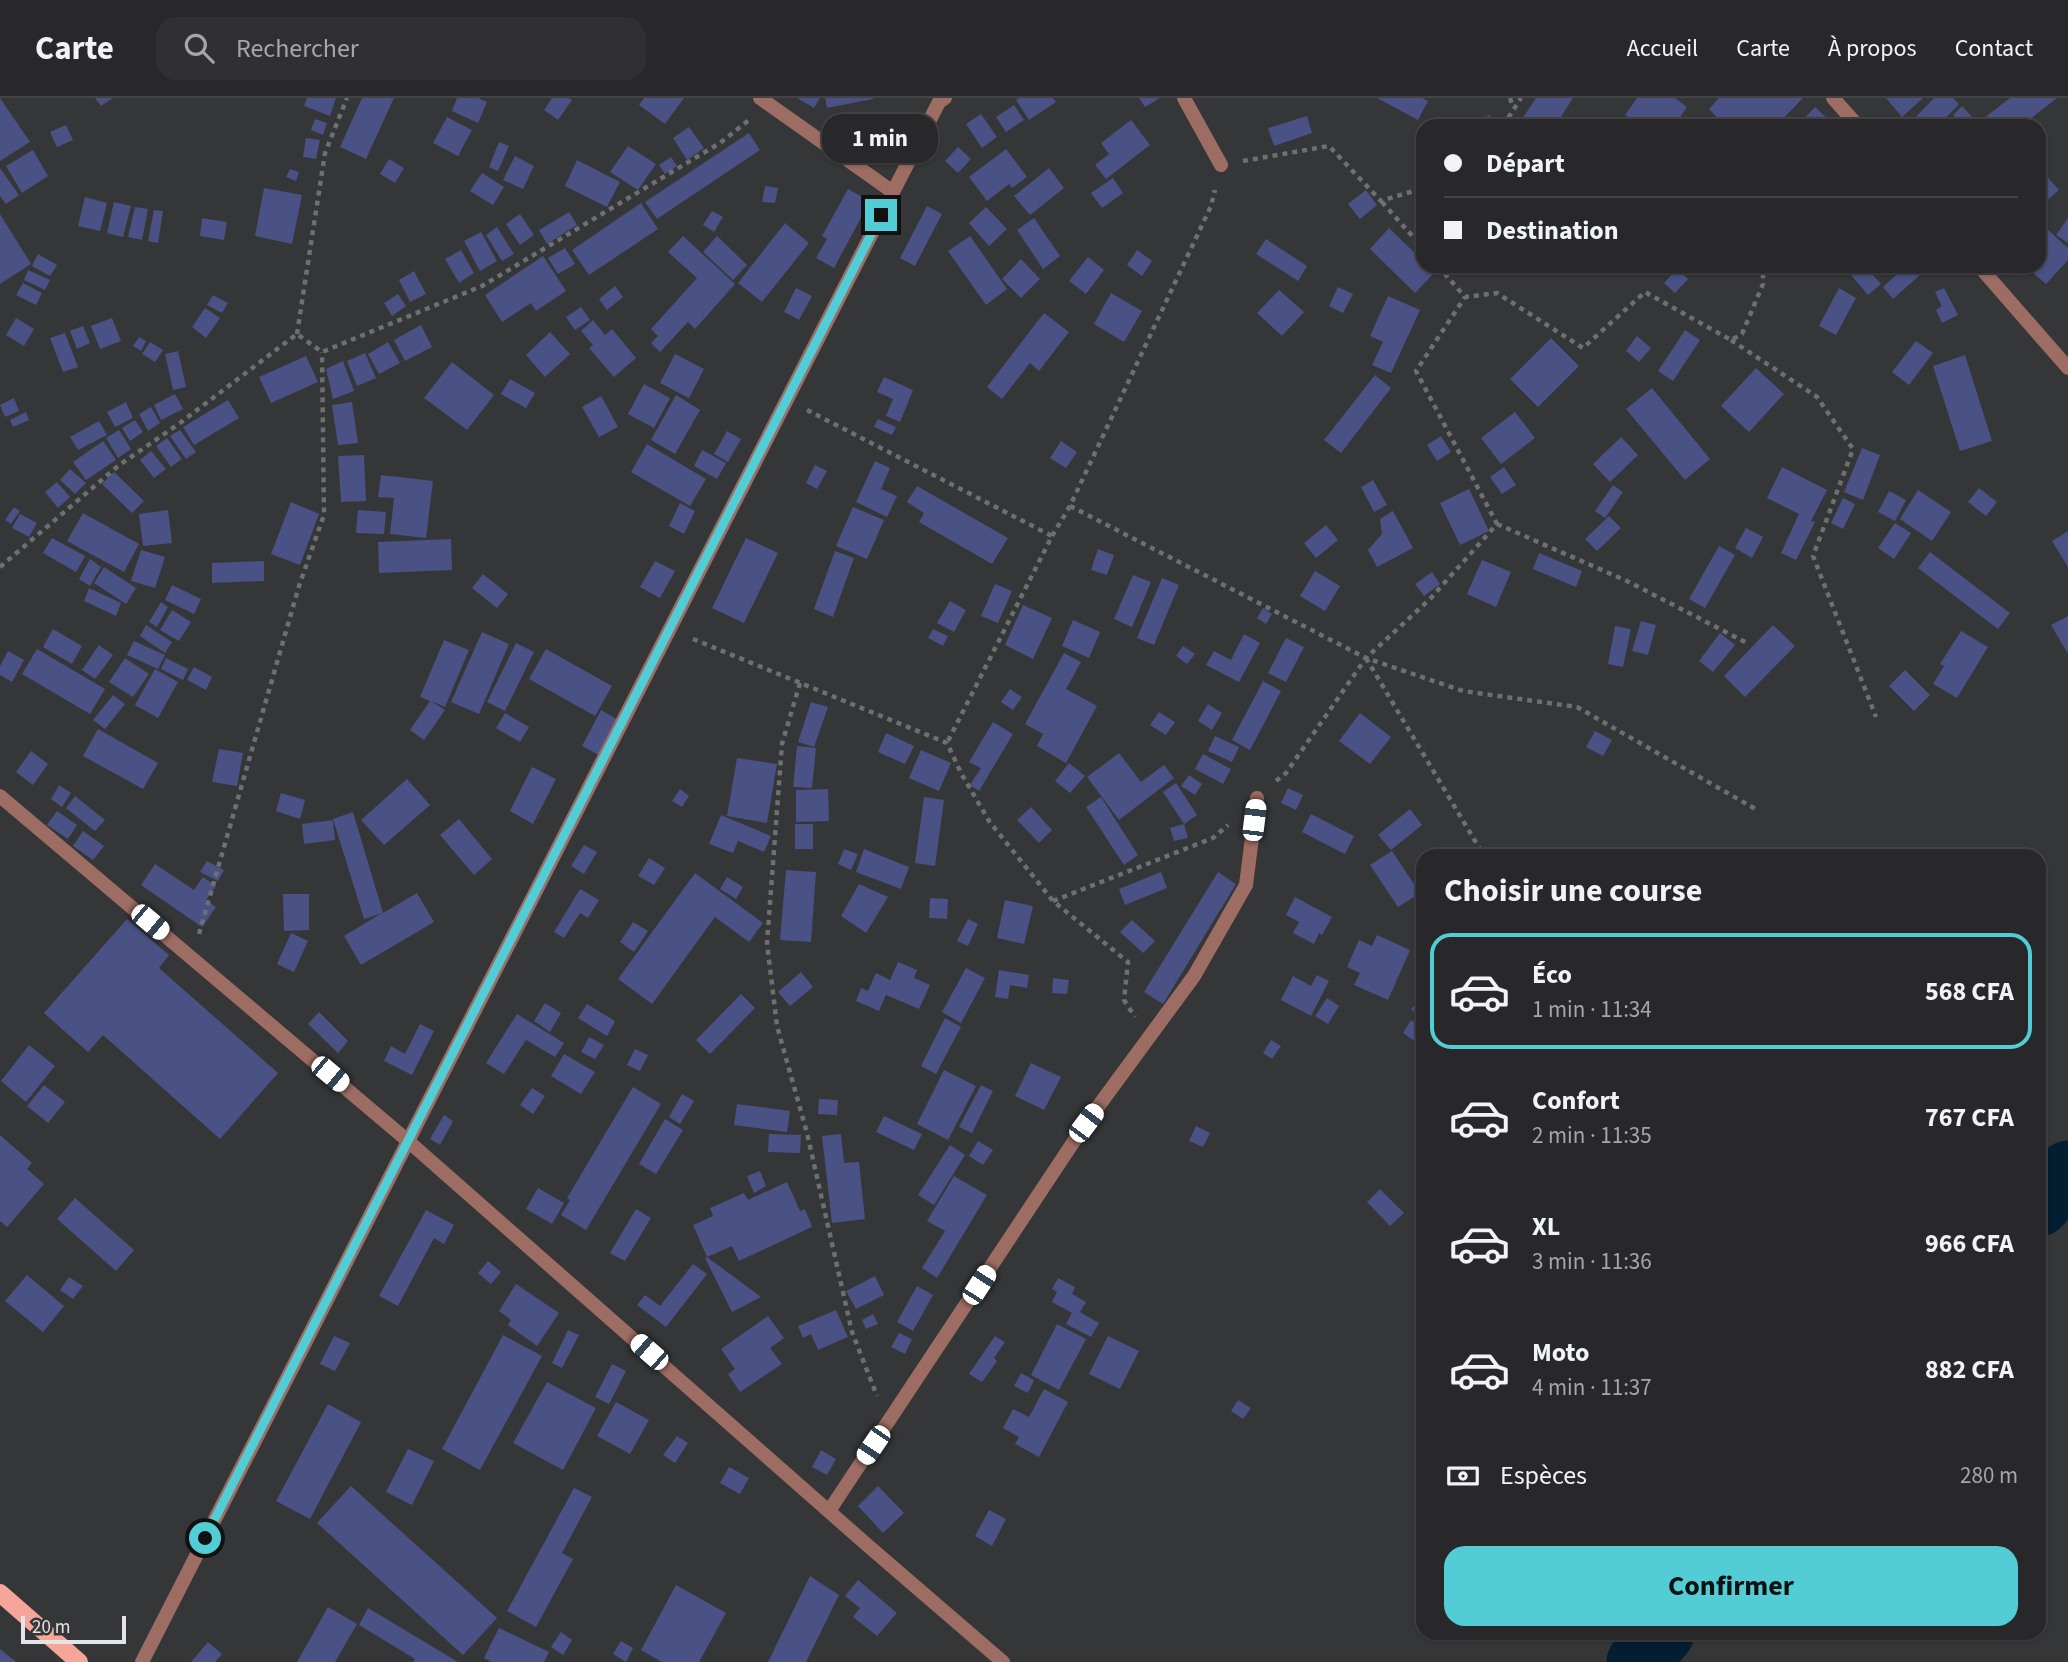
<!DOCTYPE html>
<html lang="fr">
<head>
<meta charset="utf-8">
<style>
	body { margin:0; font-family:"Source Sans 3",sans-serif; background:#303032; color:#f1f3f6; height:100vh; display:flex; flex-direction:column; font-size:26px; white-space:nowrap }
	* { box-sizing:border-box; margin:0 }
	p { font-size:23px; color:#a5a6a8 }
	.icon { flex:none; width:38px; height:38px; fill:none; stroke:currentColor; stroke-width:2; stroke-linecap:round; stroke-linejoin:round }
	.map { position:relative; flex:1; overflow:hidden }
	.sheet { position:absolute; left:1416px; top:751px; width:630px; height:791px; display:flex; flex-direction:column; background:#28282a; border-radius:21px; box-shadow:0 2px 5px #0004,0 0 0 2px #444447 }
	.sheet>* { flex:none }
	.hud { position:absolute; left:1416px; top:21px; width:630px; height:154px; border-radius:21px; box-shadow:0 2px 5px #0004,0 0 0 2px #444447; display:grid; align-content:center; height:154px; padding:0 28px; background:#28282a }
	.scale { position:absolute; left:21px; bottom:18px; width:105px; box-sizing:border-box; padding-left:7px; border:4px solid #e4e4e6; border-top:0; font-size:19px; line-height:24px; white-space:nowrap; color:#e4e4e6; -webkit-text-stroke:5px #353638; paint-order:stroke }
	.end { position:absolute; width:32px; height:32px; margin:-16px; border:9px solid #52ccd5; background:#111; box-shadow:0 0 0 4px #111 }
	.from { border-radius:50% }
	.bubble { position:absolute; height:49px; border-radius:21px; background:#28282a; box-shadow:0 2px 5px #0004,0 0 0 2px #444447; font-size:23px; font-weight:700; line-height:49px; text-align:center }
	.car { position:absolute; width:21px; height:42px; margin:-21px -10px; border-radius:9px; box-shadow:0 0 5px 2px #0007; background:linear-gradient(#fff 24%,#345 0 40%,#fff 0 76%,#345 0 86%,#fff 0) }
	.hud b { display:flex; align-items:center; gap:24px; height:66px; font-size:26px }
	.hud b+b { border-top:2px solid #444447 }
	.hud i { width:18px; height:18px; background:#f1f3f6 }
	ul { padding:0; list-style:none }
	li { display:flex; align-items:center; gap:21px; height:116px; margin:0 14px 10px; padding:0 14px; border:4px solid transparent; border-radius:21px }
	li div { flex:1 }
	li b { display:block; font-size:26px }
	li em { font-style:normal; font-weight:700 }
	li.selected { border-color:#52ccd5 }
	li>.icon { width:63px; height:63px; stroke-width:1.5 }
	h2 { padding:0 28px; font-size:32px; line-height:84px }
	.pay { display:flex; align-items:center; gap:18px; height:77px; padding:0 28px; font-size:26px }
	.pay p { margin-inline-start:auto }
	.button { display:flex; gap:14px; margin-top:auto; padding:14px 28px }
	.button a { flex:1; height:80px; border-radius:21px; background:#52ccd5; color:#111; font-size:28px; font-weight:700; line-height:80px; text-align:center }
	header { display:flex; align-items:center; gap:42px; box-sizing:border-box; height:98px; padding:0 35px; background:#28282a; border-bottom:2px solid #444447 }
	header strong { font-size:33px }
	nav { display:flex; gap:38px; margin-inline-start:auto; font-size:24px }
	.search { width:490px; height:63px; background:#303032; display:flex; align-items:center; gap:18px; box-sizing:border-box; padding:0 24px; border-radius:21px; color:#a5a6a8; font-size:26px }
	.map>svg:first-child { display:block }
</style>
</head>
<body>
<header>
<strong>Carte</strong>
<div class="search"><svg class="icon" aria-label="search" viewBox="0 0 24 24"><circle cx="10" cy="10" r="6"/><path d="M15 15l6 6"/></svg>Rechercher</div>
<nav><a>Accueil</a><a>Carte</a><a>À propos</a><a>Contact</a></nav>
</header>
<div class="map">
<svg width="2068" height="1564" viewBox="0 0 2068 1564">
	<rect width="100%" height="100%" fill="#353638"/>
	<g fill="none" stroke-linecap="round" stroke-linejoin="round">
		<g stroke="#031d31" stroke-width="63">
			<polyline points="2039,1107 2068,1074"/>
			<polyline points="1638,1564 1663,1535"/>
		</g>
	</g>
	<g fill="#4a5185">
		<polygon points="0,0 30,44 0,63"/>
		<polygon points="95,0 113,0 101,8"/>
		<polygon points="307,0 336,0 330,18 304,8"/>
		<polygon points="362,0 394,0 366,61 340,49"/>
		<polygon points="457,0 478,0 487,4 478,25 452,13"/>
		<polygon points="552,0 568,0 572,2 558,22 544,12"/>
		<polygon points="644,0 684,0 665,26 639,7"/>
		<polygon points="797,0 820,0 814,10"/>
		<polygon points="825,0 873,0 873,1 827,10"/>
		<polygon points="1019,0 1053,0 1056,4 1029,22 1016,2"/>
		<polygon points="1139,0 1160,0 1145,9"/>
		<polygon points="1377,0 1422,0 1428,3 1418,22"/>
		<polygon points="1536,0 1573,0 1555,28 1532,28 1522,21"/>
		<polygon points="1637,0 1675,0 1687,9 1674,28 1641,28 1625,17"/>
		<polygon points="1719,0 1803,0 1776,28 1725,28 1709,11"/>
		<polygon points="1886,0 1923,0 1902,19"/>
		<polygon points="1934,0 1953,0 1959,6 1938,28 1915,28 1911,24"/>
		<polygon points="2010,0 2057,0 2021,28 1974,28"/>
		<polygon points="1014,7 1024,22 1006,34 996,19"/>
		<polygon points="1962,8 1973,20 1964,28 1953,17"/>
		<polygon points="1815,9 1833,26 1831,28 1808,28 1802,23"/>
		<polygon points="981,16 997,39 982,50 966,26"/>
		<polygon points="1489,17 1497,28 1474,28"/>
		<polygon points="1307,18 1312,35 1274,48 1268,30"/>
		<polygon points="447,19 472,32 458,58 433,45"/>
		<polygon points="315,21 327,25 323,37 311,32"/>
		<polygon points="1131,22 1150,47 1106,81 1095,67 1109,56 1101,45"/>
		<polygon points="66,27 73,42 57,49 50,34"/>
		<polygon points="689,29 704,50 687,62 673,40"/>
		<polygon points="749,35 760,52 657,121 645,104"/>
		<polygon points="306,40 320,42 316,61 303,59"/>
		<polygon points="499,44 509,48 498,73 489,69"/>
		<polygon points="628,48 656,66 638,92 610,74"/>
		<polygon points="958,49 971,61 958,75 945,63"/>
		<polygon points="1006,51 1027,79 1012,90 1009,86 987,103 969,79"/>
		<polygon points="33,52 48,78 22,95 6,68"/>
		<polygon points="515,58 534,68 523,91 503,82"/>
		<polygon points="671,59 677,68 665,76 659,67"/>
		<polygon points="389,61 404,70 395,85 380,76"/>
		<polygon points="577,62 620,84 607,109 565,88"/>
		<polygon points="0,70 19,97 6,106 0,98"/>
		<polygon points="1049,70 1064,90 1030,117 1014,98"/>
		<polygon points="2039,70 2059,92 2044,105 2039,100"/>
		<polygon points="290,71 299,74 296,83 286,79"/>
		<polygon points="482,75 504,89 493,107 470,93"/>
		<polygon points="1113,80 1123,95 1102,110 1091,95"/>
		<polygon points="765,88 778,90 775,105 762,104"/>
		<polygon points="264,90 302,97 292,146 255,138"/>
		<polygon points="848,91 870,103 834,170 816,160 827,141 822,138"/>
		<polygon points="1366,92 1377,107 1360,121 1348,106"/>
		<polygon points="85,99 107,105 100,133 78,128"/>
		<polygon points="114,104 131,108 123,139 107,135"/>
		<polygon points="641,105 658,131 589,177 572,152"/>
		<polygon points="927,108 942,116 915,168 900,160"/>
		<polygon points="135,109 148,111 142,142 128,139"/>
		<polygon points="986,109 1007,131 989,148 969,125"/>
		<polygon points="154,112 163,113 158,145 148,143"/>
		<polygon points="712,113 723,119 714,134 703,127"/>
		<polygon points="569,114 577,127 547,146 539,132"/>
		<polygon points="0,116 31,166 0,186"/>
		<polygon points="520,116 534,137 520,147 506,126"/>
		<polygon points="202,120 227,124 224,142 200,138"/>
		<polygon points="1034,120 1060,158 1043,171 1017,132"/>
		<polygon points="2068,120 2068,145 2056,137"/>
		<polygon points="785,125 809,145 762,204 738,185"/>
		<polygon points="497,129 514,156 502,163 486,137"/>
		<polygon points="1389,130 1423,163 1423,168 1428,168 1435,174 1415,195 1370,151"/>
		<polygon points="2047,131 2068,150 2068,162 2046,186 2025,168 2039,168 2039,140"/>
		<polygon points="481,134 497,163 480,173 464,143"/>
		<polygon points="683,138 735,186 695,231 688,224 660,254 651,245 658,238 651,231 697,180 668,154"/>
		<polygon points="717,138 747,167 733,182 703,154"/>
		<polygon points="970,138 1007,191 986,207 948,153"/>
		<polygon points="1266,141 1307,168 1298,183 1256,156"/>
		<polygon points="565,150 575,166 558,176 548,160"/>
		<polygon points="461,152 474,175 459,185 445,161"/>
		<polygon points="1137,152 1152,163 1142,178 1127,167"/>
		<polygon points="38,156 57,167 50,178 32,168"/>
		<polygon points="543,158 566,193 536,213 531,205 502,224 485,197"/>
		<polygon points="1088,159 1104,172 1086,196 1069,183"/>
		<polygon points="1021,161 1040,181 1021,200 1002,181"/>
		<polygon points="1850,168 1865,168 1881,186 1868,197 1846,171"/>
		<polygon points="1906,168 1930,168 1893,201 1883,189"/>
		<polygon points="1677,171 1688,181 1675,195 1664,185"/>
		<polygon points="28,172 50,182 45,192 24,182"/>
		<polygon points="414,173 426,196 410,204 399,182"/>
		<polygon points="23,185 42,195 36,207 16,197"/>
		<polygon points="615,188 623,199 607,212 599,201"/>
		<polygon points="1338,189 1353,196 1343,215 1329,208"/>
		<polygon points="796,190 812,198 799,222 784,214"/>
		<polygon points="1839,190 1856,200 1836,237 1819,228"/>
		<polygon points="1944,190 1958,217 1942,225 1936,212 1942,208 1935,194"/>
		<polygon points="1279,192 1304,214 1282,238 1257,215"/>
		<polygon points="1111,195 1142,213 1124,244 1094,226"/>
		<polygon points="398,196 406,208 392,218 384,205"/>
		<polygon points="213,197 228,205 222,215 207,207"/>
		<polygon points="1388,198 1420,212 1391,275 1372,267 1383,244 1370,238"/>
		<polygon points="581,209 590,222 575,232 566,219"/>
		<polygon points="205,210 220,220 206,240 192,229"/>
		<polygon points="1044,215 1069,234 1039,273 1030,265 1002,301 987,289"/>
		<polygon points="16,220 34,231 24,248 6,237"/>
		<polygon points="112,220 121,243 100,251 91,228"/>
		<polygon points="593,222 605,237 612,231 636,260 614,279 589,250 593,247 581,233"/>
		<polygon points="421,227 432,249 405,263 394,242"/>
		<polygon points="83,228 90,245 77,251 70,233"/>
		<polygon points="1685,232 1700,242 1673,283 1658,273"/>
		<polygon points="550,234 570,256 545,279 526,257"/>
		<polygon points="65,235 78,269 63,274 50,240"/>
		<polygon points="1637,238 1651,250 1639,264 1626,253"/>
		<polygon points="139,239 146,243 141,253 133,248"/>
		<polygon points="1551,240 1579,268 1538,309 1510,281"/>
		<polygon points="1916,243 1933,255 1909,287 1892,274"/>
		<polygon points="150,244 163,252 155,264 142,256"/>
		<polygon points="388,244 400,265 379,276 368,256"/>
		<polygon points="178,253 186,289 173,292 165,256"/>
		<polygon points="365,255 376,280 357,288 347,263"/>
		<polygon points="675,256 704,271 689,300 660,285"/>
		<polygon points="1965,257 1992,343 1960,353 1933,268"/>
		<polygon points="306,258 318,284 271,305 259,279"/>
		<polygon points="343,263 354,293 333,301 326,271"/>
		<polygon points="452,264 494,297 467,332 424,300"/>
		<polygon points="1756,270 1784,296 1749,334 1721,308"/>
		<polygon points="1375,277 1391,290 1341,355 1324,342"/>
		<polygon points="884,279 913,292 900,324 886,318 893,301 877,294"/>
		<polygon points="510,281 535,295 526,310 501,296"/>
		<polygon points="644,286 670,300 654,330 628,316"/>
		<polygon points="1652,290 1710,361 1685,382 1626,311"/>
		<polygon points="175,296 183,311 161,322 154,307"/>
		<polygon points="676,297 700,312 675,356 651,342"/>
		<polygon points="601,298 618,329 599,339 582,309"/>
		<polygon points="14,300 19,313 5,319 0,307"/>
		<polygon points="228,302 239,320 194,347 183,329"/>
		<polygon points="126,304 133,320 115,329 107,314"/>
		<polygon points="352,304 358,345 338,347 332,307"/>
		<polygon points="151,309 160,325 148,333 139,316"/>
		<polygon points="26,314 29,322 13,329 10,322"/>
		<polygon points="1515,314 1535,340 1501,366 1481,340"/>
		<polygon points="878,321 896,329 892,337 874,329"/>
		<polygon points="135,322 143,334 130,343 122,330"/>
		<polygon points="99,323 107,337 78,352 70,339"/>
		<polygon points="119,332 131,351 118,360 106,340"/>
		<polygon points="180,332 196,354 186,361 170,338"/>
		<polygon points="727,333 741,341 728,364 714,356"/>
		<polygon points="1441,338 1451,354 1437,363 1427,347"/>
		<polygon points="1621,339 1638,357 1610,384 1593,366"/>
		<polygon points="167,340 182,361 171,369 156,348"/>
		<polygon points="103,343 116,362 86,382 73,364"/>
		<polygon points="1061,343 1077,354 1066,370 1050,360"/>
		<polygon points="647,346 706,381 690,408 631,374"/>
		<polygon points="1862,350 1880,357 1863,402 1844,394"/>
		<polygon points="702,352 726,365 717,381 694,368"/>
		<polygon points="151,353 166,371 154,380 140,362"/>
		<polygon points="364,357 366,403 341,404 338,358"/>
		<polygon points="875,363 890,370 881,391 897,398 887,419 856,404"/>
		<polygon points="815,367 827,373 817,391 806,385"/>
		<polygon points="1504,369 1516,387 1502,396 1490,379"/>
		<polygon points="1782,369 1827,392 1811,423 1815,424 1796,462 1781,455 1799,416 1767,400"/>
		<polygon points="70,371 86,385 75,396 60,382"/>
		<polygon points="114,374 144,403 132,415 102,386"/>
		<polygon points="381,377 433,383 426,440 390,436 394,400 378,399"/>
		<polygon points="1373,382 1387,407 1374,414 1361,389"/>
		<polygon points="57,384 70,399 58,410 45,394"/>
		<polygon points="1613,387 1623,394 1605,420 1595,413"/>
		<polygon points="917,388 1008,440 992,466 919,424 924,415 907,404"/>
		<polygon points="1979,390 1997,404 1986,418 1968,404"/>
		<polygon points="1469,391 1489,433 1460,447 1440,405"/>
		<polygon points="1918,392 1951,414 1932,443 1900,421"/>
		<polygon points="1889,393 1906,402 1895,423 1878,414"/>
		<polygon points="1843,400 1855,406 1843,431 1831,425"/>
		<polygon points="291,404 319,416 300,467 271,456"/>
		<polygon points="680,405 695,413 684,436 669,428"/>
		<polygon points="14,409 20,413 11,426 5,422"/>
		<polygon points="853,409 884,422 867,461 836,448"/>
		<polygon points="168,412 172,445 143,448 139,416"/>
		<polygon points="358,412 386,414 384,436 356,435"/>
		<polygon points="1393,413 1413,450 1377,469 1368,452 1382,436 1380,421"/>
		<polygon points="83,415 139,446 124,474 67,443"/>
		<polygon points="20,416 37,425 29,439 12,430"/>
		<polygon points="1609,418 1621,430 1597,453 1585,441"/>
		<polygon points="1895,425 1911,435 1894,461 1878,450"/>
		<polygon points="1326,427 1338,442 1316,460 1304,445"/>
		<polygon points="1746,430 1763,439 1752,460 1735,450"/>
		<polygon points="2068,433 2068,469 2052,443"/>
		<polygon points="52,440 85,458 76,474 43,455"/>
		<polygon points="746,440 778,455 744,525 712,510"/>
		<polygon points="451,441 452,472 379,475 378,444"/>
		<polygon points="1719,448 1735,457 1705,510 1689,501"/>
		<polygon points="1098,451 1114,457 1107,477 1091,472"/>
		<polygon points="141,452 165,459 155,490 131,483"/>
		<polygon points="835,453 854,460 833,519 814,511"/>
		<polygon points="1930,454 2010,515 1998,531 1918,470"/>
		<polygon points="1539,455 1582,473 1576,489 1533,471"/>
		<polygon points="90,461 101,469 90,488 79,481"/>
		<polygon points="1482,462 1511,474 1496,509 1467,496"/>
		<polygon points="264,463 264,483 212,485 212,465"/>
		<polygon points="655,463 675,473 660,500 640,489"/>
		<polygon points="104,469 136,490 126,506 94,485"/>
		<polygon points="1315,473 1340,488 1325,513 1300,498"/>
		<polygon points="1432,474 1440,486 1424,498 1415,486"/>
		<polygon points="483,476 508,496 497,510 472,490"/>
		<polygon points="1133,477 1151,484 1132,529 1114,521"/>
		<polygon points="1162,480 1179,487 1154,547 1137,540"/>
		<polygon points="995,486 1012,493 998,525 981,518"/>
		<polygon points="172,487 201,501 194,516 165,502"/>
		<polygon points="89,490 121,505 116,518 84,503"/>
		<polygon points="950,503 966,512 954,534 937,525"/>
		<polygon points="161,504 168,509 157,529 149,524"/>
		<polygon points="1023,507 1052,520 1033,561 1005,547"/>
		<polygon points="1263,510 1272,516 1266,526 1257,520"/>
		<polygon points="172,512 191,524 179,543 160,532"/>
		<polygon points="2068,518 2068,556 2051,527"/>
		<polygon points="1073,522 1100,534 1089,560 1062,548"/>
		<polygon points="1641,523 1656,527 1648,557 1632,553"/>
		<polygon points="146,527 172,544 165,555 140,538"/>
		<polygon points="1773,527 1795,548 1745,599 1724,578"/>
		<polygon points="1615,528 1631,531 1623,569 1608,566"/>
		<polygon points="53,531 82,548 72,566 43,549"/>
		<polygon points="933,531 948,538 943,548 928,540"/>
		<polygon points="1961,533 1988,549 1957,600 1933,586 1944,568 1940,566"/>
		<polygon points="482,534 509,546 479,616 451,604"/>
		<polygon points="1720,535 1735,547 1713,574 1699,563"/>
		<polygon points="1244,536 1260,545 1239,584 1206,567 1214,553 1231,562"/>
		<polygon points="1286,540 1304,549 1286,584 1268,575"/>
		<polygon points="444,542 469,552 445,609 431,603 445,612 424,642 410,632 430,603 420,599"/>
		<polygon points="134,543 165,557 158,571 127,557"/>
		<polygon points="516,545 534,554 505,613 487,604"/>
		<polygon points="99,547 113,557 95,581 82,572"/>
		<polygon points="1183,548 1195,556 1187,566 1176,558"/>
		<polygon points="37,551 105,591 90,616 22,576"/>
		<polygon points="546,551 612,588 595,618 529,581"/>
		<polygon points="8,553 24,562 12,584 0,577 0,568"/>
		<polygon points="1064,555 1081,564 1066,591 1097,608 1066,665 1037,648 1043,636 1025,626"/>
		<polygon points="125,560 149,576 133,599 109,584"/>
		<polygon points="166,560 188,571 183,582 161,571"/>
		<polygon points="194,569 212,579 206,592 187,582"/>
		<polygon points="155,571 178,584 158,620 135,607"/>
		<polygon points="1905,572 1930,597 1914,613 1889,588"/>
		<polygon points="1263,583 1281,593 1250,652 1232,642"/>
		<polygon points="1010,591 1022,599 1013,612 1001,604"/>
		<polygon points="113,597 125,606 105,631 93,622"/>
		<polygon points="811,604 828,609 814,649 798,644"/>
		<polygon points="1208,606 1222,615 1212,632 1198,623"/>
		<polygon points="601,612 620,623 602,659 582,648"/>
		<polygon points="1159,614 1175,624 1166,637 1150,627"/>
		<polygon points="505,615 529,629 520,644 496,630"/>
		<polygon points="1360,615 1391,639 1370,666 1339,643"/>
		<polygon points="993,624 1013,636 979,693 970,687 981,670 969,664"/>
		<polygon points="98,631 158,665 143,691 83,658"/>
		<polygon points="1595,633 1612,642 1603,658 1586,649"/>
		<polygon points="886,635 914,648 905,666 878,654"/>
		<polygon points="1215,638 1239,649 1232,664 1208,653"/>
		<polygon points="797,648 816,650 812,690 793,689"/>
		<polygon points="219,651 243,655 237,688 212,684"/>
		<polygon points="921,652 951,665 939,693 909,680"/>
		<polygon points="31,653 48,666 33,687 16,674"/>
		<polygon points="1119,655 1141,684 1164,667 1174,680 1119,722 1087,679"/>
		<polygon points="1203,656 1231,671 1223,686 1195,671"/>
		<polygon points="737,660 777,666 767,725 727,718"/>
		<polygon points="1069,665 1085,678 1070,695 1055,683"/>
		<polygon points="532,669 556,681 533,726 510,713"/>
		<polygon points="1189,677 1202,686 1195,697 1181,688"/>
		<polygon points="407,681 430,707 384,747 361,722"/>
		<polygon points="1176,685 1197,717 1184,726 1163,694"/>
		<polygon points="59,687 71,695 62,709 51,701"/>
		<polygon points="1288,690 1303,697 1296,712 1281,705"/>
		<polygon points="680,691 689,698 682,709 672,703"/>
		<polygon points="828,691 829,723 796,724 796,692"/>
		<polygon points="281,695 305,702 300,721 276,713"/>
		<polygon points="75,698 105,722 95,733 66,710"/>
		<polygon points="924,699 944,702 935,768 915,765"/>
		<polygon points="1101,699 1138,757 1124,767 1086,709"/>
		<polygon points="1031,709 1052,732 1039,745 1017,722"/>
		<polygon points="1410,711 1422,727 1391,752 1378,737"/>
		<polygon points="57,713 77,727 68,741 47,727"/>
		<polygon points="353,714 383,815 417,795 434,824 361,867 344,838 382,815 364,821 333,721"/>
		<polygon points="1311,716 1354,738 1345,756 1302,734"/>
		<polygon points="721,717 771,738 764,754 738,743 733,755 709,746"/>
		<polygon points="459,721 492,761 474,777 440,737"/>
		<polygon points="333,722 335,742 304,746 302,726"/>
		<rect x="795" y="726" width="18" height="25"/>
		<polygon points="1184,726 1188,740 1174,743 1170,730"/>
		<polygon points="83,733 104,748 93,762 73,748"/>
		<polygon points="584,747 597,754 584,776 571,768"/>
		<polygon points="844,751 858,756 851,772 838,766"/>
		<polygon points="864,751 909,769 901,791 856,774"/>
		<polygon points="1392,753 1420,795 1398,809 1370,767"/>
		<polygon points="649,760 665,770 654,787 638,778"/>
		<polygon points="207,763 224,772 218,783 200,774"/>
		<polygon points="155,766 194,792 203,779 216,788 206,802 216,809 202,829 141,787"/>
		<polygon points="786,772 816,774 811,844 780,842"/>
		<polygon points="1161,774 1167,790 1125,807 1119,791"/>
		<polygon points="1218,774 1236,786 1163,906 1144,894"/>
		<polygon points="695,775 763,825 749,844 715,819 652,906 618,881"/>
		<polygon points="727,779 743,789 736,801 720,791"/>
		<polygon points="859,786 888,799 866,835 841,818"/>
		<polygon points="580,791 599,802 588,820 580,815 564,840 554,834"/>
		<polygon points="283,796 309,796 309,832 284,833"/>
		<polygon points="1295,799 1332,819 1322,837 1319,835 1314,846 1293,835 1299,824 1286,817"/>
		<polygon points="930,800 948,801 947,821 929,820"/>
		<polygon points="1005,802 1033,808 1024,846 997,840"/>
		<polygon points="127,821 169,857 159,870 278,975 220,1041 103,937 88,954 44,915"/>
		<polygon points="968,821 978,826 968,848 957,843"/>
		<polygon points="1132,822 1155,843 1143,855 1120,834"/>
		<polygon points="633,824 648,833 634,854 620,844"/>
		<polygon points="291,835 308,843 294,874 277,866"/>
		<polygon points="1377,837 1410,852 1388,902 1354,887 1360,875 1347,869 1359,842 1372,848"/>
		<polygon points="898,864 917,872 914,880 930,887 919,911 886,897 879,913 856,903 861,890 868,893 876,875 890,882"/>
		<polygon points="966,870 985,880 961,925 942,914"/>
		<polygon points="999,872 1029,877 1027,890 1010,887 1008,901 995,899"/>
		<polygon points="801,874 813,889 790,908 778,894"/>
		<polygon points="1317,877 1329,883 1311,918 1281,902 1293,878 1311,888"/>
		<polygon points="1053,880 1069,882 1067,896 1052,895"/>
		<polygon points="741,896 755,910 710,956 696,942"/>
		<polygon points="1423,899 1423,922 1411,911"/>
		<polygon points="1327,900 1339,908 1328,926 1315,918"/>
		<polygon points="545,905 561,915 550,934 534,923"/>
		<polygon points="587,906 615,923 607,938 578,920"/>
		<polygon points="319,914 348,943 338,955 308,926"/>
		<polygon points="517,916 564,945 555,959 526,942 504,976 486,965"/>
		<polygon points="945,920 961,929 936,976 921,968"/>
		<polygon points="1411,922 1423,930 1423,940 1419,946 1403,935"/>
		<polygon points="420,926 434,933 412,977 384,963 391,948 405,956"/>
		<polygon points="589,939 604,947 595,961 581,954"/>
		<polygon points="1271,942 1281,948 1272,961 1263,955"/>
		<polygon points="29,947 55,968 26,1004 1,983"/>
		<polygon points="635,951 648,957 640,973 627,967"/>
		<polygon points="564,956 595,974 581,996 551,978"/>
		<polygon points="1031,965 1061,979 1044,1012 1015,998"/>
		<polygon points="944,972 976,988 948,1042 917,1026"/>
		<polygon points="44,987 65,1004 48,1025 27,1008"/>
		<polygon points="981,987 993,993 972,1035 959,1029"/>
		<polygon points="633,989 661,1006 586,1132 561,1117 570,1102 567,1100"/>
		<polygon points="532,990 545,998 533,1016 520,1007"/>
		<polygon points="682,996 694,1003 680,1026 669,1019"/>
		<polygon points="819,1001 838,1002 837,1017 818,1016"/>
		<polygon points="737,1006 790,1013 787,1034 734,1027"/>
		<polygon points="444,1017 453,1023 440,1047 430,1041"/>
		<polygon points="884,1018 922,1036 914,1052 876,1034"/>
		<polygon points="665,1021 683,1032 656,1076 639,1066"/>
		<polygon points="1196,1028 1210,1035 1203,1049 1189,1043"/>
		<polygon points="769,1036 801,1037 800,1055 768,1054"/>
		<polygon points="841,1036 844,1065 859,1064 865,1121 832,1125 822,1038"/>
		<polygon points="0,1037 32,1065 27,1071 44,1086 7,1129 0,1123"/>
		<polygon points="978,1043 993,1052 983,1067 969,1058"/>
		<polygon points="950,1047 965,1057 934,1107 918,1097"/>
		<polygon points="760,1073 766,1088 754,1095 747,1078"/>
		<polygon points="954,1078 987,1097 937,1180 922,1170 945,1133 927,1123"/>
		<polygon points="787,1084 800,1113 805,1111 812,1129 739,1163 732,1148 707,1159 693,1127 713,1118 710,1110 744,1095 748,1102"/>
		<polygon points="538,1090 564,1105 552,1126 526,1111"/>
		<polygon points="1380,1091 1404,1115 1390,1128 1367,1104"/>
		<polygon points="75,1100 134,1152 116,1173 57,1121"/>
		<polygon points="636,1111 651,1120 625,1163 610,1155"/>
		<polygon points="426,1112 454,1127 444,1146 434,1140 398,1208 379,1198"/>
		<polygon points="707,1159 761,1199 732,1214 705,1160"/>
		<polygon points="488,1163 501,1174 491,1186 478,1175"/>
		<polygon points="693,1166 707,1176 666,1229 637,1207 645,1197 660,1208"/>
		<polygon points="27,1177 64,1208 43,1234 5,1203"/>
		<polygon points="875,1178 884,1197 856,1211 846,1193"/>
		<polygon points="69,1179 83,1188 73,1201 60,1192"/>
		<polygon points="1058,1180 1075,1189 1072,1196 1086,1204 1080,1214 1099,1225 1091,1239 1066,1226 1072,1215 1052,1204 1057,1194 1052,1191"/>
		<polygon points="516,1186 559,1215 537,1248 508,1227 511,1222 499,1213"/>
		<polygon points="917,1188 933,1197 913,1233 897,1224"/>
		<polygon points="836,1212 848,1239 818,1252 811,1236 803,1240 798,1228"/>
		<polygon points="873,1216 878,1226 866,1231 862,1222"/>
		<polygon points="768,1218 784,1240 770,1250 782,1266 740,1294 728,1276 735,1271 721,1251"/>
		<polygon points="1057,1226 1086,1241 1059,1292 1031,1277"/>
		<polygon points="568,1232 579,1237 562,1270 552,1265"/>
		<polygon points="899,1235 912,1241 905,1256 891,1249"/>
		<polygon points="503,1237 542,1258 480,1372 442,1351"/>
		<polygon points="334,1238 350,1245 335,1273 320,1266"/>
		<polygon points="995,1238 1005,1244 994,1260 997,1263 982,1284 969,1276"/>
		<polygon points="1108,1238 1139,1253 1120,1291 1089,1276"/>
		<polygon points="612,1266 626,1273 609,1306 595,1299"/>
		<polygon points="1021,1275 1034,1282 1028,1295 1014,1288"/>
		<polygon points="547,1284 596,1310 563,1372 513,1345"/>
		<polygon points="1044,1291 1068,1304 1039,1359 1015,1346 1019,1339 1003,1330 1013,1311 1029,1319"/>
		<polygon points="1238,1302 1251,1310 1243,1321 1231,1313"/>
		<polygon points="616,1304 649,1322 630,1356 597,1338"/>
		<polygon points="328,1306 361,1324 310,1421 276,1403"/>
		<polygon points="677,1338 688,1345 675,1365 663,1357"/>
		<polygon points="408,1351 434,1363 412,1407 386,1394"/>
		<polygon points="821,1352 836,1361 827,1377 812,1369"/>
		<polygon points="729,1369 749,1380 740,1396 720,1385"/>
		<polygon points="351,1388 497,1520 463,1557 317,1425"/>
		<polygon points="878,1388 904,1415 883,1435 858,1408"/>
		<polygon points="574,1390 592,1399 562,1455 573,1461 536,1529 507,1513"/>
		<polygon points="989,1412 1006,1421 992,1448 975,1438"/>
		<polygon points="810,1478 839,1497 806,1564 768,1564"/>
		<polygon points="858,1482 897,1515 877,1538 853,1519 860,1510 845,1498"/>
		<polygon points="676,1487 726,1515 699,1564 662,1564 641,1552"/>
		<polygon points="328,1509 357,1526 335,1564 297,1564"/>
		<polygon points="368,1510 458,1564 413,1564 415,1561 359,1527"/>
		<polygon points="499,1530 549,1554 544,1564 492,1564 484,1560"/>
		<polygon points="561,1534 572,1542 563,1557 551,1549"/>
		<polygon points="621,1543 633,1550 626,1564 613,1556"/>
		<polygon points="208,1544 222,1556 215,1564 191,1564"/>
		<polygon points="0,1551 16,1564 0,1564"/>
	</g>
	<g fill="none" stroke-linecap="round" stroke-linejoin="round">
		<g stroke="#6e6f71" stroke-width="4.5" stroke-dasharray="5 5" stroke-linecap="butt">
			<polyline points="1510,0 1513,9"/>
			<polyline points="1503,28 1521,0"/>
			<polyline points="1243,63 1329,48 1381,103 1423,90"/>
			<polyline points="1382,104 1423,150"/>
			<polyline points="1438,168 1465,199 1497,195 1583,250 1645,194 1731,242 1742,236 1763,186 1763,168"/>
			<polyline points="297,236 325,55 347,0"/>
			<polyline points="1731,242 1817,299 1853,351 1813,458 1876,619"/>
			<polyline points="807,312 1052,438 947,645"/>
			<polyline points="1070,408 1366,560 1463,593 1577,609 1759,713"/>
			<polyline points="1497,426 1627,483 1747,545"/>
			<polyline points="1052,438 1070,408 1211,108 1215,92"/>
			<polyline points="0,469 118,368 180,325 297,236 322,254 482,188 720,45 749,22"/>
			<polyline points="693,541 947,645 961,675 989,723 1053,803 1128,864 1124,902 1135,919"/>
			<polyline points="1366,560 1484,758"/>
			<polyline points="800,585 782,646 767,845 777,928 807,1035 852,1234 877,1298"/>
			<polyline points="1276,683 1286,675 1366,560 1430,501 1497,426 1416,273 1465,199"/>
			<polyline points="1053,803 1213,740 1228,727"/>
			<polyline points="199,836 299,488 324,417 322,254"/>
		</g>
		<g stroke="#9d6c63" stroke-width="14">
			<polyline points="760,0 893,94"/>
			<polyline points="1184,0 1221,67"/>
			<polyline points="1833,0 1858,28"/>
			<polyline points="1979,168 2068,270"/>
			<polyline points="0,698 408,1043 866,1446 1003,1564"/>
			<polyline points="829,1413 1086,1025 1194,878 1246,787 1257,700"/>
			<polyline points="142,1564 939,4 945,0"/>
		</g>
		<polyline stroke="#f6a698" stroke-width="18" points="0,1495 79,1564"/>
	</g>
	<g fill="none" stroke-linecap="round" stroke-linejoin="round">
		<polyline stroke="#52ccd5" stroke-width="9" points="205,1440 881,117"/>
	</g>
</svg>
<div class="scale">20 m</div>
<i class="end from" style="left:205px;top:1440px"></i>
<i class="end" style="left:881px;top:117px"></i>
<div class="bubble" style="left:822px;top:16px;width:116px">1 min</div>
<i class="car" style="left:1254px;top:722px;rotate:7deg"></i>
<i class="car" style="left:150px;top:824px;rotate:130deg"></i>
<i class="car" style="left:330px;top:976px;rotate:130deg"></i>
<i class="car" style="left:1086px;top:1025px;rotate:37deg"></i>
<i class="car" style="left:979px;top:1187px;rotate:33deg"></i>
<i class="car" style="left:649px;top:1254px;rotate:311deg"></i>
<i class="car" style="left:873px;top:1347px;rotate:214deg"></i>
<div class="hud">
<b><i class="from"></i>Départ</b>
<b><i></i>Destination</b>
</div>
<section class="sheet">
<h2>Choisir une course</h2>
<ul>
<li class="selected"><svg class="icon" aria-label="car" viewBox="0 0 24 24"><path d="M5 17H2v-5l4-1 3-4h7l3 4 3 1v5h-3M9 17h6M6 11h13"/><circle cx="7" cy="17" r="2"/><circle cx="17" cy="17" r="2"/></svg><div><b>Éco</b><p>1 min · 11:34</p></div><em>568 CFA</em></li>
<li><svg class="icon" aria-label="car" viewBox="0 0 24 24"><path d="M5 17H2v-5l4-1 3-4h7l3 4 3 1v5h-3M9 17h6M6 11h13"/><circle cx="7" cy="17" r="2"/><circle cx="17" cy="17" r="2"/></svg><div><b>Confort</b><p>2 min · 11:35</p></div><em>767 CFA</em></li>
<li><svg class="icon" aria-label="car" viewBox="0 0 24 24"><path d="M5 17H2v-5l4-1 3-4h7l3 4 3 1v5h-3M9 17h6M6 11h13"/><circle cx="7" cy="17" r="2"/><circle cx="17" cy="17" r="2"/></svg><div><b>XL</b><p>3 min · 11:36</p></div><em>966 CFA</em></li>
<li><svg class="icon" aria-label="car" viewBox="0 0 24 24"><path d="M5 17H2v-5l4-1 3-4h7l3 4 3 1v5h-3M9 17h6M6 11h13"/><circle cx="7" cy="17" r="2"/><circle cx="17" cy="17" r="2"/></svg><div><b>Moto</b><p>4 min · 11:37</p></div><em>882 CFA</em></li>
</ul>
<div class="pay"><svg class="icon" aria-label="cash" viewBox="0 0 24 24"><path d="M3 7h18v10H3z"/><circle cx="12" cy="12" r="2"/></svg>Espèces<p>280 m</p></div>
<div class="button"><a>Confirmer</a></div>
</section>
</div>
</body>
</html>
